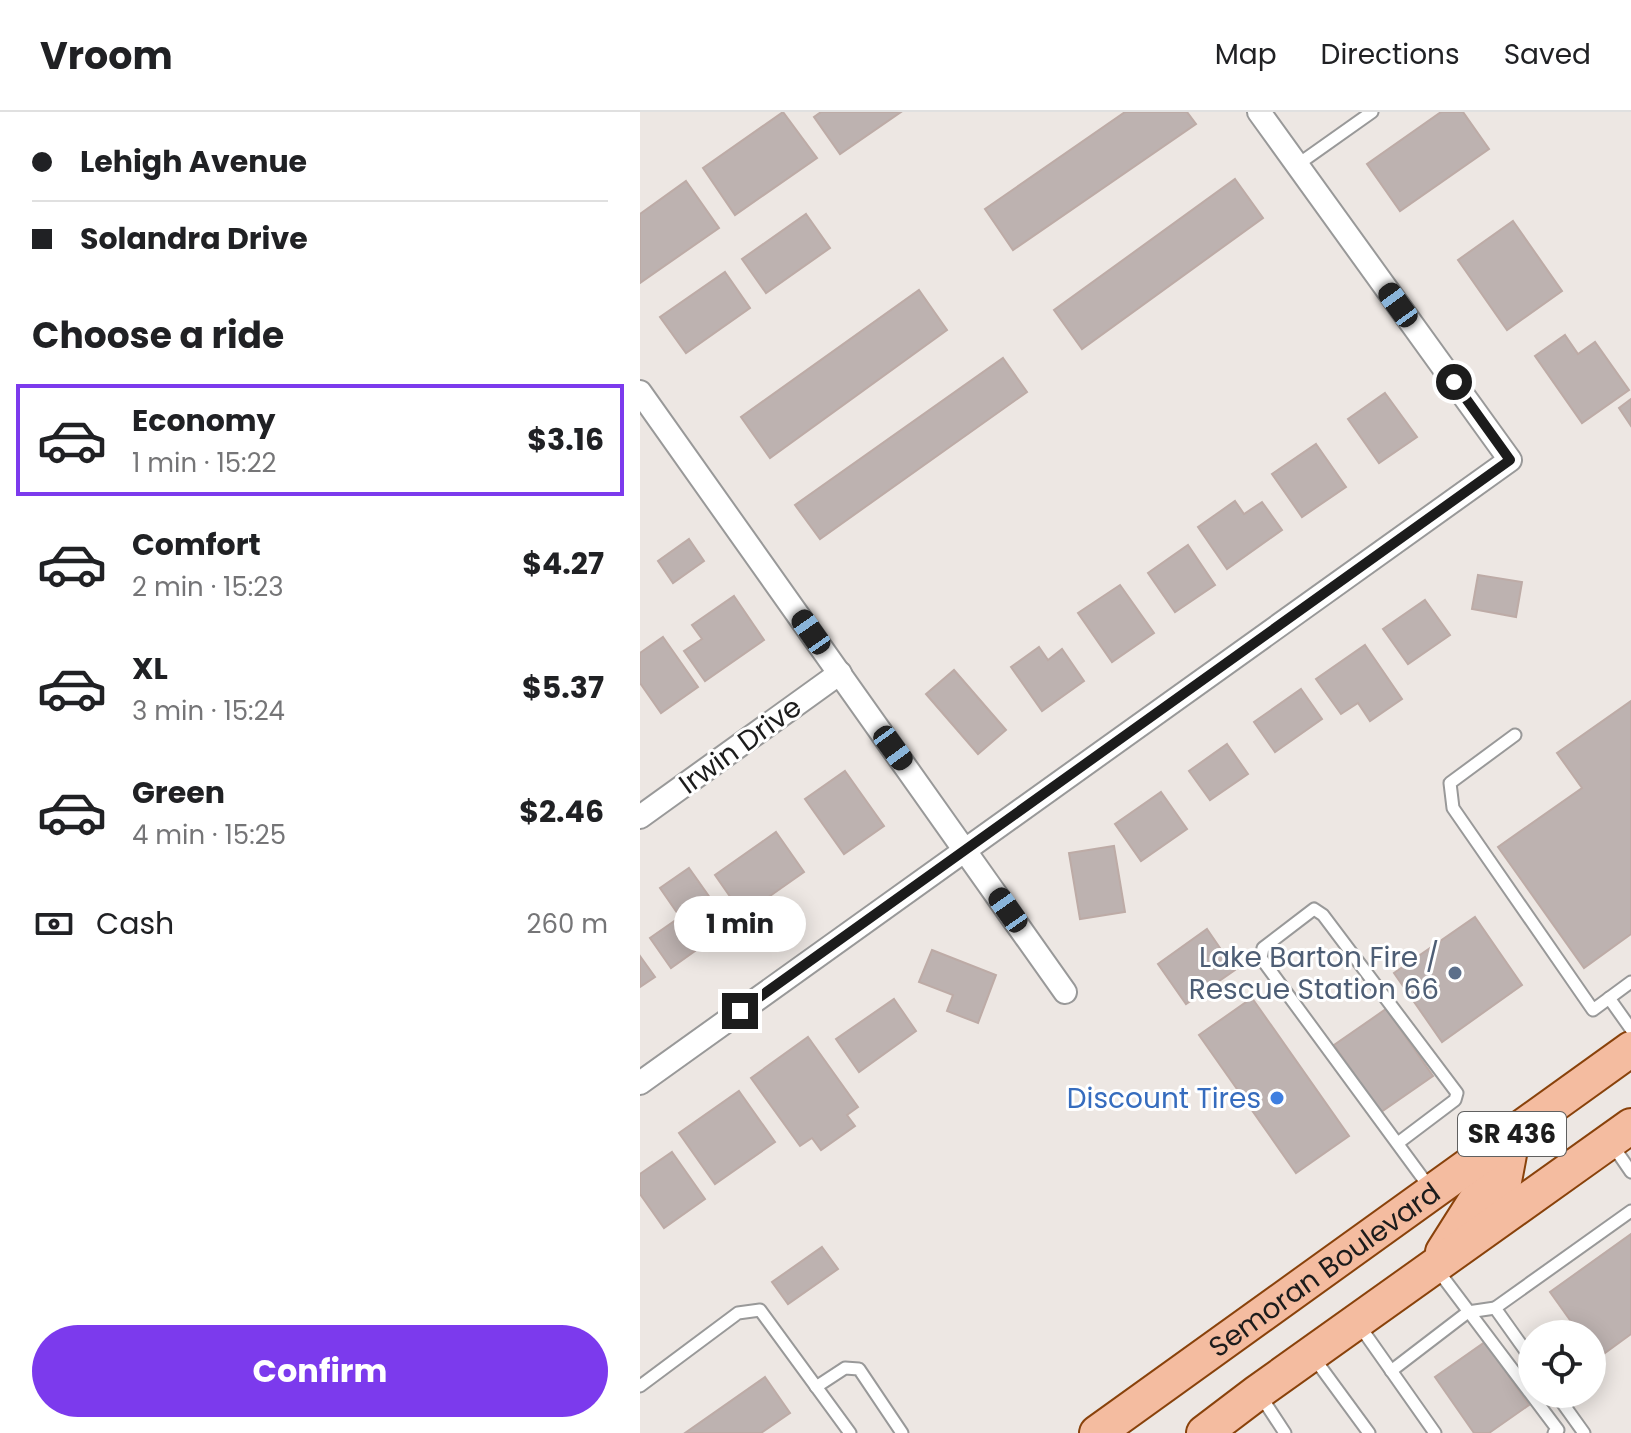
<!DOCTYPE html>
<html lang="en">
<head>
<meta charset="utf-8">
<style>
	body { margin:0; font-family:Poppins,sans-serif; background:#f2f2f2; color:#202124; height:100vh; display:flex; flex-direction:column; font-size:30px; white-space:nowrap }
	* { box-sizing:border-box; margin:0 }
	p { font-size:26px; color:#757577 }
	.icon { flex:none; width:44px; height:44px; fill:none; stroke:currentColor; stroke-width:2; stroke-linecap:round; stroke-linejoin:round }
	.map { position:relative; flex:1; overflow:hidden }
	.drawer { display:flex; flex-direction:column; background:#fff; width:640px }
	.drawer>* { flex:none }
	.guide { display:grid; align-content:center; height:176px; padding:0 32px; background:#fff }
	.fabs { position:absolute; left:878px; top:1208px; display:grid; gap:16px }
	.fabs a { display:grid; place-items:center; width:88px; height:88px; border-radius:50%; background:#fff; box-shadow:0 4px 20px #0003; font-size:40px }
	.end { position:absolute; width:36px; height:36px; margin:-18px; border:10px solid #1c1c1c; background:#fff; box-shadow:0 0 0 4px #fff }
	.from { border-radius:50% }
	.bubble { position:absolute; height:56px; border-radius:28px; background:#fff; box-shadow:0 4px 20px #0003; font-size:26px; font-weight:700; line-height:56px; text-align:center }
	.car { position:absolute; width:24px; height:48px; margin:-24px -12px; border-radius:10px; box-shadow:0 0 6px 2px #0007; background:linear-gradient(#222 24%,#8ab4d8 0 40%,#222 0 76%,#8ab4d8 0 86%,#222 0) }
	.guide b { display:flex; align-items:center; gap:28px; height:76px; font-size:30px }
	.guide b+b { border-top:2px solid #e0e0e0 }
	.guide i { width:20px; height:20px; background:#202124 }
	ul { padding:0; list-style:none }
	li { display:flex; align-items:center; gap:24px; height:112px; margin:0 16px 12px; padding:0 16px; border:4px solid transparent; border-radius:0px }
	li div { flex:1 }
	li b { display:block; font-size:30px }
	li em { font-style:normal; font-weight:700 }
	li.current { border-color:#7c3aed }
	li>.icon { width:72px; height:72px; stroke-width:1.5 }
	h2 { padding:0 32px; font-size:36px; line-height:96px }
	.pay { display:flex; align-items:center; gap:20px; height:88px; padding:0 32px; font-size:30px }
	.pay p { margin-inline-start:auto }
	.action { display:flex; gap:16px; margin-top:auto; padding:16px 32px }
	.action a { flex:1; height:92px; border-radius:48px; background:#7c3aed; color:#fff; font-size:32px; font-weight:700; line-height:92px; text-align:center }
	header { display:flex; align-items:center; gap:48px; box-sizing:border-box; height:112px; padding:0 40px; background:#fff; border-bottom:2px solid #e0e0e0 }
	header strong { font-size:38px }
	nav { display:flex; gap:44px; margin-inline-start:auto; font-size:28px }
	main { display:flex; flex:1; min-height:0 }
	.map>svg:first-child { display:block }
</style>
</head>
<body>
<header>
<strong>Vroom</strong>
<nav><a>Map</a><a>Directions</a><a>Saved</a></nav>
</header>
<main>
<section class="drawer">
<div class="guide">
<b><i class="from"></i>Lehigh Avenue</b>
<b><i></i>Solandra Drive</b>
</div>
<h2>Choose a ride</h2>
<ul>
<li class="current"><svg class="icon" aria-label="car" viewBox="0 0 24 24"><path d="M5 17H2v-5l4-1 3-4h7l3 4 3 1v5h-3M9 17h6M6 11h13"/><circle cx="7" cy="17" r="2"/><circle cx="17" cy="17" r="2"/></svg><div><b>Economy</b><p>1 min · 15:22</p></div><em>$3.16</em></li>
<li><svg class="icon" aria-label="car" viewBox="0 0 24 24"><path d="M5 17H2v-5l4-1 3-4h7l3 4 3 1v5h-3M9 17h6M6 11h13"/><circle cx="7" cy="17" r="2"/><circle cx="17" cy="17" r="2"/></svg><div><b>Comfort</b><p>2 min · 15:23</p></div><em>$4.27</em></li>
<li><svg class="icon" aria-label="car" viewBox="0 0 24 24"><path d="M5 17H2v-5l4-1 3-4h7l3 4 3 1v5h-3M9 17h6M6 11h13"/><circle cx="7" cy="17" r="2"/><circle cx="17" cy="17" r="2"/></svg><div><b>XL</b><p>3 min · 15:24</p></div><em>$5.37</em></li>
<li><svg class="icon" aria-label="car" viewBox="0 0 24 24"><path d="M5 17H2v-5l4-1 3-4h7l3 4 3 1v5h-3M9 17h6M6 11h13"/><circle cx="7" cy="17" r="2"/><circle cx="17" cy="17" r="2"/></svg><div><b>Green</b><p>4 min · 15:25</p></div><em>$2.46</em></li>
</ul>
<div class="pay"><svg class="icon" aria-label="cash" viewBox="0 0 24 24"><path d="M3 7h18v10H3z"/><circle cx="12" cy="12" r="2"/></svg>Cash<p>260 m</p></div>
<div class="action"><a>Confirm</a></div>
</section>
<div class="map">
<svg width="991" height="1321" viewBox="0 0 991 1321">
	<rect width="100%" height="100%" fill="#ede7e3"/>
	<g fill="#bdb2b0" stroke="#bdaba6" stroke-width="2">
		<polygon points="143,0 177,46 95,103 63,56"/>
		<polygon points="181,0 261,0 200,42 174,5"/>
		<polygon points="485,0 547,0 556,12 373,138 345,97"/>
		<polygon points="801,0 823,0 849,37 760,99 727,52"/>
		<polygon points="595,67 623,106 442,237 414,198"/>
		<polygon points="46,69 79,116 0,171 0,102"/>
		<polygon points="166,102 190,136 126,181 102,147"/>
		<polygon points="873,109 922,179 867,218 818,148"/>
		<polygon points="85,160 110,196 46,241 20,205"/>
		<polygon points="279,178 307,218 130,346 101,305"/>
		<polygon points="925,223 938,242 955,230 989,278 942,311 895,244"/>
		<polygon points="363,246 387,280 180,427 155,393"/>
		<polygon points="745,281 777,325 739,351 708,307"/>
		<polygon points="991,287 991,314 979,296"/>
		<polygon points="676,332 706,375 662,405 632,362"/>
		<polygon points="595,389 604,402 622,390 642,418 587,457 558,415"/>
		<polygon points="49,427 64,449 33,471 18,449"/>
		<polygon points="548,433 575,473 535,500 508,461"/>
		<polygon points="838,463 882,470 876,505 832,497"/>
		<polygon points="480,473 514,521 472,550 438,501"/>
		<polygon points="94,484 124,528 65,569 44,539 62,527 52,513"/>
		<polygon points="785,488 810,523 768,552 743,517"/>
		<polygon points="23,525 58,575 21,601 0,571 0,541"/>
		<polygon points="725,533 762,587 730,609 718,591 701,602 676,567"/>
		<polygon points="399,535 408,548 422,537 444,569 402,599 371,555"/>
		<polygon points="314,558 366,618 338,642 286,582"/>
		<polygon points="661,577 682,607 635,640 614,610"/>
		<polygon points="991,589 991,822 944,856 858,735 942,676 917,641"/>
		<polygon points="587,632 608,662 570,688 549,659"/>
		<polygon points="205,659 244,714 204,742 165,687"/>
		<polygon points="521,680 547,717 501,749 475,712"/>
		<polygon points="136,720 164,760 103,803 75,763"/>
		<polygon points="474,734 485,800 440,807 429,741"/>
		<polygon points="49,756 90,814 31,856 10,826 40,805 20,776"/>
		<polygon points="835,805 882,873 802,930 754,861"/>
		<polygon points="567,817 595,858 546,892 518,852"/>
		<polygon points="292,838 356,863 338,911 307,899 313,883 279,870"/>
		<polygon points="0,844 15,865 0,875"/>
		<polygon points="612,886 709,1024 656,1061 559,923"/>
		<polygon points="254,887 276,919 219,960 196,927"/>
		<polygon points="746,897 793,964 741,1000 694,933"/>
		<polygon points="168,925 218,995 207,1003 215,1014 181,1038 172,1026 160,1034 111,966"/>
		<polygon points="99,979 135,1030 75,1072 39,1021"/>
		<polygon points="32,1040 65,1087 24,1116 0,1082 0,1062"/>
		<polygon points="991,1122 991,1222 958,1246 952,1238 952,1222 940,1222 910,1180"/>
		<polygon points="182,1135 198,1157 148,1192 132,1170"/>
		<polygon points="845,1230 889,1293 849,1321 834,1321 795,1265"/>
		<polygon points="125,1265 150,1301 121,1321 45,1321"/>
	</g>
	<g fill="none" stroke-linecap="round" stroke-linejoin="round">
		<g stroke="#999" stroke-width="15">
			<g id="service">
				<polyline points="657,53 732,0"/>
				<polyline points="875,623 810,671 813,696 953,898 991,870"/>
				<polyline points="969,886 991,917"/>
				<polyline points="758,1031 815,988 817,981 683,803 674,797 623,836 621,846 790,1076"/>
				<polyline points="971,1031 991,1060"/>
				<polyline points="796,1156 918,1318 914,1321"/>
				<polyline points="719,1213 795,1321"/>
				<polyline points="674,1246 729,1321"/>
				<polyline points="892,1248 855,1196 991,1099"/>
				<polyline points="751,1259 828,1200 855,1196"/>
				<polyline points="0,1274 98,1201 120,1198 210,1321"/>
				<polyline points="176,1275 205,1256 219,1257 262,1321"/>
				<polyline points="916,1282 944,1321"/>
				<polyline points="620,1283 645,1321"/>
			</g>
		</g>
		<g stroke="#999" stroke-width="26">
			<g id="minor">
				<polyline points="0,280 425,880"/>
				<polyline points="0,705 200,561"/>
				<polyline points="0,971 870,348 619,0"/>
			</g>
		</g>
		<g stroke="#89420b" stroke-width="38">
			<g id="primary">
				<polyline points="803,1140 834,1091 864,1069 873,1021"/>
				<path id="s1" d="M457,1321L991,937"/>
				<polyline points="564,1321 618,1280 991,1014"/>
			</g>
		</g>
		<use href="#service" stroke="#fff" stroke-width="11"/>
		<use href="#minor" stroke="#fff" stroke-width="22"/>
		<use href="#primary" stroke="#f4bca0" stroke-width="34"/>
	</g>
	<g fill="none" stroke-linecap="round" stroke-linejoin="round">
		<polyline stroke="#1c1c1c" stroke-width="10" points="100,899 870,348 814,270"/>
	</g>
	<circle fill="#5c6f8a" stroke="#fff" stroke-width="3" cx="815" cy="861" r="8"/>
	<circle fill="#3f7fe0" stroke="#fff" stroke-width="3" cx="637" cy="986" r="8"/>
	<g text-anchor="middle" stroke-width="6" stroke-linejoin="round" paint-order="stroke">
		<rect fill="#fff" stroke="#606060" stroke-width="2" x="818" y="1000" width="108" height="44" rx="6"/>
		<g font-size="26" font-weight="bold" fill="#1c1c1c">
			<text x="872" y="1031">SR 436</text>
		</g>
		<g font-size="28" fill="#1c1c1c" stroke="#fff">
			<text transform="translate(100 633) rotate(-36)" y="10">Irwin Drive</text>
			<text dy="10" stroke="none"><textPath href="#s1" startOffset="280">Semoran Boulevard</textPath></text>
		</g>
		<g font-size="28" fill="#4e5e75" stroke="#fff" text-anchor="end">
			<text x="799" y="855">Lake Barton Fire /<tspan x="799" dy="32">Rescue Station 66</tspan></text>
		</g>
		<g font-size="28" fill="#366cbe" stroke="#fff" text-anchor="end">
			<text x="621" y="996">Discount Tires</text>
		</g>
	</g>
</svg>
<div class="fabs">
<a><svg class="icon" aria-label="locate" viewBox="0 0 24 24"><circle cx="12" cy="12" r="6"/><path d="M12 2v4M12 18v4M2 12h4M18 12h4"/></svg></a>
</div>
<i class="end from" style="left:814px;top:270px"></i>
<i class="end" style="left:100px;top:899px"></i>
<div class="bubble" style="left:34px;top:784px;width:132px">1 min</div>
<i class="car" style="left:758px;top:193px;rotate:324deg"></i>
<i class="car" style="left:171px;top:520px;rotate:325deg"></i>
<i class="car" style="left:253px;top:636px;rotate:144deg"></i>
<i class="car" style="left:368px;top:798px;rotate:325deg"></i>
</div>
</main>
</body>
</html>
